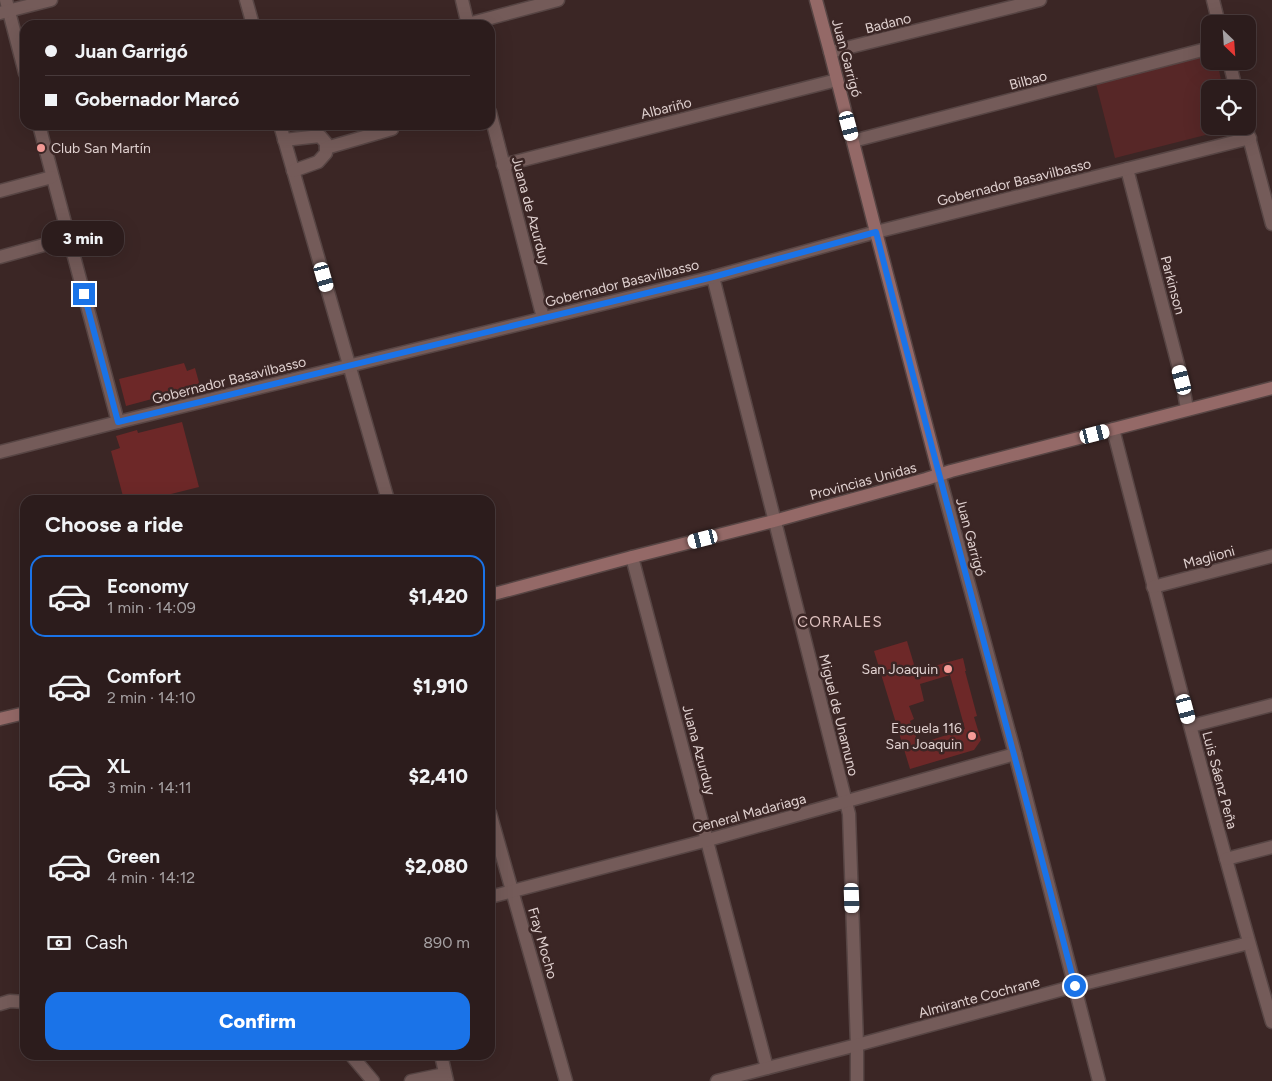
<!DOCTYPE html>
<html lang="en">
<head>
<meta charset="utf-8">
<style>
	body { margin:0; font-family:Figtree,sans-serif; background:#382929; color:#f1f3f6; height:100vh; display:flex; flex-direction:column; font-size:19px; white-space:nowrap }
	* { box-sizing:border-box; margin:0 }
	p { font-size:16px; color:#a6a1a3 }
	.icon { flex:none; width:28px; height:28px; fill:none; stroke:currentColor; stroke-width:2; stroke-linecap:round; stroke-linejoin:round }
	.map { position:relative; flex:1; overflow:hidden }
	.sheet { position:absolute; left:20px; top:495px; width:475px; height:565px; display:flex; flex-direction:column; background:#2c1c1c; border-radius:15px; box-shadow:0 5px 20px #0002,0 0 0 1px #483a3b }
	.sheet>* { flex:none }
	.banner { position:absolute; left:20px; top:20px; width:475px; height:110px; border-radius:15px; box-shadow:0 5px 20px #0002,0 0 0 1px #483a3b; display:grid; align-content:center; height:110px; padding:0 25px; background:#2c1c1c }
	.needle { width:32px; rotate:155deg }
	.fabs { position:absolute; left:1201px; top:15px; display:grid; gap:10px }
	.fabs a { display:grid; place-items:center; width:55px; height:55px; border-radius:10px; background:#2c1c1c; box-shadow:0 5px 20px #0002,0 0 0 1px #483a3b; font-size:25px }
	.end { position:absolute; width:22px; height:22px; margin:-11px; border:6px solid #1a73e8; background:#fff; box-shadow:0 0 0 2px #fff }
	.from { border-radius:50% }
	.bubble { position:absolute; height:35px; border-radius:15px; background:#2c1c1c; box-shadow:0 5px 20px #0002,0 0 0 1px #483a3b; font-size:16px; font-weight:800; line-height:35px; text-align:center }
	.car { position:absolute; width:15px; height:30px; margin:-15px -8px; border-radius:6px; box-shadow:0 0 4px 1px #0007; background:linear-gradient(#fff 24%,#345 0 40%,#fff 0 76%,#345 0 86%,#fff 0) }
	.banner b { display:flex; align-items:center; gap:18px; height:48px; font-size:19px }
	.banner b+b { border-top:1px solid #483a3b }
	.banner i { width:12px; height:12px; background:#f1f3f6 }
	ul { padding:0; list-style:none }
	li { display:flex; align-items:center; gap:15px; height:82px; margin:0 10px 8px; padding:0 15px; border:2px solid transparent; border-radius:15px }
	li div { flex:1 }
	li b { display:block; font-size:19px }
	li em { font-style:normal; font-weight:800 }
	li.on { border-color:#1a73e8 }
	li>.icon { width:45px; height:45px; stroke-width:1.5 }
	h2 { padding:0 25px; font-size:22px; line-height:60px }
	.pay { display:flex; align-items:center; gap:12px; height:55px; padding:0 25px; font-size:19px }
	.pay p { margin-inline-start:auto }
	.action { display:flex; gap:10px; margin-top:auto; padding:10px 25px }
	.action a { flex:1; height:58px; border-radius:15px; background:#1a73e8; color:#fff; font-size:20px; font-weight:800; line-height:58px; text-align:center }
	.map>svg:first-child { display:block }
</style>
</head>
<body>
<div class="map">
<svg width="1272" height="1081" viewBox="0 0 1272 1081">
	<rect width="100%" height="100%" fill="#3b2625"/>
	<polygon fill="#572727" points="1210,55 1210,61 1217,61 1223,89 1210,89 1210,126 1233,126 1233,128 1115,158 1096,84"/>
	<g fill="#6d2828" fill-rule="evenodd">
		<polygon points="184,363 187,371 195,368 200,386 126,406 119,379"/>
		<polygon points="182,422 199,487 155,498 156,500 124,500 111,451 120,448 116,436 137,430 138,433"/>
		<path d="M907,641L916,671L963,658L966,671H965L977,716L974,717L981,740L974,750L910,769L874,651ZM950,675L965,729L919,744L910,721L914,719L909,706L924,701L920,684Z"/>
	</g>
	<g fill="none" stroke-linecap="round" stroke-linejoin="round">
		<g stroke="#574544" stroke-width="15">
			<g id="street">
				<polyline points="6,0 25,73"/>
				<polyline points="246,0 253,25"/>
				<polyline points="462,0 468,25"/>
				<polyline points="1213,0 1219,24"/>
				<polyline points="0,13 51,0"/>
				<polyline points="468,24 558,0"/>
				<polyline points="830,52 1040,0"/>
				<polyline points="1229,61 1236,89"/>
				<polyline points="490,112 543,318"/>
				<polyline points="39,125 118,422"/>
				<polyline points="280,125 388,500"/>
				<polyline points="1246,126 1272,224"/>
				<polyline points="284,140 320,136 326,143 326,153 318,162 293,171"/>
				<polyline points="853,141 1210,48"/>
				<polyline points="326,148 392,129"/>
				<polyline points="503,165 837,80"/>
				<polyline points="1127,169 1182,380 1187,409"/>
				<polyline points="0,191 52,177"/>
				<polyline points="0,257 69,238"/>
				<polyline points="713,277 849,814 857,1045 857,1081"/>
				<path d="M1113,429C1164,627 1215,826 1272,1022"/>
				<polyline points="0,452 118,422 713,277 876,232 1250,138"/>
				<polyline points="939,474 1015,754 1099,1081"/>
				<polyline points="632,557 767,1068"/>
				<polyline points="1153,587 1272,556"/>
				<polyline points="1191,726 1272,705"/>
				<polyline points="490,813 566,1081"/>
				<polyline points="1226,859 1272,847"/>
				<polyline points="490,897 708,840 1015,754"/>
				<polyline points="0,1004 10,1001 25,1002"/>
				<polyline points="351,1055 373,1081"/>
				<polyline points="441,1055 447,1081"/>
				<polyline points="411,1081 445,1074"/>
				<polyline points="717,1081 857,1045 1075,986 1249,943"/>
			</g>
		</g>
		<g stroke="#574544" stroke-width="15">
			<g id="secondary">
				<polyline points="816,0 830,52 876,232 939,474"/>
				<polyline points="490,595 632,557 774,521 926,479 951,471 1272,388"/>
				<polyline points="0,719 25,713"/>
			</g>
		</g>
		<use href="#street" stroke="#745b59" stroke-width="12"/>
		<use href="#secondary" stroke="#946967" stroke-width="12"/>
	</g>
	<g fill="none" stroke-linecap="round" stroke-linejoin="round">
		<path stroke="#1a73e8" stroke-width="6" d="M84,294L118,422L713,277L876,232C940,484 1010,735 1075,986"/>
	</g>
	<g fill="#f59b97" stroke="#3b2625" stroke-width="2">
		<circle cx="41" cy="148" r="5"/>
		<circle cx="948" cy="669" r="5"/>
		<circle cx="972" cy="736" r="5"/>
	</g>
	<g text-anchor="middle" stroke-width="5" stroke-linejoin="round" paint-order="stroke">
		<g font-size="14" fill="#e0d1d0" stroke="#3b2625">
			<text transform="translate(888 23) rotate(-14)" y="5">Badano</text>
			<text transform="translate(847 58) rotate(75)" y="5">Juan Garrigó</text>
			<text transform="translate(1028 80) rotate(-15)" y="5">Bilbao</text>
			<text transform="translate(666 108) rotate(-14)" y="5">Albariño</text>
			<text transform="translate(1014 182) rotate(-14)" y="5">Gobernador Basavilbasso</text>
			<text transform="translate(531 211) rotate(75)" y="5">Juana de Azurduy</text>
			<text transform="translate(622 283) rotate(-14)" y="5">Gobernador Basavilbasso</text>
			<text transform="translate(1173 285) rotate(75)" y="5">Parkinson</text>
			<text transform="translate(229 380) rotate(-14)" y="5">Gobernador Basavilbasso</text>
			<text transform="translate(863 481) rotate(-15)" y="5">Provincias Unidas</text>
			<text transform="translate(971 537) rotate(75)" y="5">Juan Garrigó</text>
			<text transform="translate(1209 557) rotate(-15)" y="5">Maglioni</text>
			<text transform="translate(839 715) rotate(76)" y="5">Miguel de Unamuno</text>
			<text transform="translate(699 750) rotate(75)" y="5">Juana Azurduy</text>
			<text transform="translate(1220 780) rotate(75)" y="5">Luis Sáenz Peña</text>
			<text transform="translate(749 813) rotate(-15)" y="5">General Madariaga</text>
			<text transform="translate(543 943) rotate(74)" y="5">Fray Mocho</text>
			<text transform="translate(979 997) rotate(-15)" y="5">Almirante Cochrane</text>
		</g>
		<g font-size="14" fill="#e0d1d0" stroke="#3b2625" text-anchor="end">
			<text x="51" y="153" text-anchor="start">Club San Martín</text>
			<text x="938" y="674">San Joaquin</text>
			<text x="962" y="733">Escuela 116<tspan x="962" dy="16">San Joaquin</tspan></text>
		</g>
		<g font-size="15" letter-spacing="1" fill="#dfc2c0" stroke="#3b2625">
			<text x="840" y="627">CORRALES</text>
		</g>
	</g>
</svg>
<div class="fabs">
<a><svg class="needle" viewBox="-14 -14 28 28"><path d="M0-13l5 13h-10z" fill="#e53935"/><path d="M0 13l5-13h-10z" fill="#a6a1a3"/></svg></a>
<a><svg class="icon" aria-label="locate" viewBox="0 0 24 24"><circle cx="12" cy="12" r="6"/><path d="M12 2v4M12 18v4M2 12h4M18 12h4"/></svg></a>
</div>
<i class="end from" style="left:1075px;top:986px"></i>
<i class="end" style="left:84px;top:294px"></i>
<div class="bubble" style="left:42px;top:221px;width:82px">3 min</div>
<i class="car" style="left:849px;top:126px;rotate:165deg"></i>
<i class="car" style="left:324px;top:277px;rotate:164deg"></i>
<i class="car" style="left:1182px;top:380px;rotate:345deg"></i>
<i class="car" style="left:1095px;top:434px;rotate:76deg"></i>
<i class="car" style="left:703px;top:539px;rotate:256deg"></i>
<i class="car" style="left:1186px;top:709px;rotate:165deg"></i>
<i class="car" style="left:852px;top:898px;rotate:178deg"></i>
<div class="banner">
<b><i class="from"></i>Juan Garrigó</b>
<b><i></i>Gobernador Marcó</b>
</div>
<section class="sheet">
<h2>Choose a ride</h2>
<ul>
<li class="on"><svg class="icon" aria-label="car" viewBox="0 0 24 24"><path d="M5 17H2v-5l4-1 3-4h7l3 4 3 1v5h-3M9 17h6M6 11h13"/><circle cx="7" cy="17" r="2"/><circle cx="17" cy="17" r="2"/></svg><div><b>Economy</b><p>1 min · 14:09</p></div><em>$1,420</em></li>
<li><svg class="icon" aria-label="car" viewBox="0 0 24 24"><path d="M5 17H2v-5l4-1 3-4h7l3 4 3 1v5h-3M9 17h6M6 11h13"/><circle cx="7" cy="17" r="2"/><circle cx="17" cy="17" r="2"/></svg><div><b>Comfort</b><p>2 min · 14:10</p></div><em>$1,910</em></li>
<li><svg class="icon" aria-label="car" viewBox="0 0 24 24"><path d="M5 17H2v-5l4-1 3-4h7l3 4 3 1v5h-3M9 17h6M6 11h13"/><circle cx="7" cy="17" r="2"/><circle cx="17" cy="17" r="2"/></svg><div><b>XL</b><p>3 min · 14:11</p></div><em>$2,410</em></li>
<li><svg class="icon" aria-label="car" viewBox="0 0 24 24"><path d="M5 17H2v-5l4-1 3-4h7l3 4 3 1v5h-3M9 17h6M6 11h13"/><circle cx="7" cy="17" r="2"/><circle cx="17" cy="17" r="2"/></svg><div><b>Green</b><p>4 min · 14:12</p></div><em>$2,080</em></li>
</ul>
<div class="pay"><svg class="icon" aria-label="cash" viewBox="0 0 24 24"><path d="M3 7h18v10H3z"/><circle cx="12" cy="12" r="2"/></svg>Cash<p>890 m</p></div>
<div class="action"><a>Confirm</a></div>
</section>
</div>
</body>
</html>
